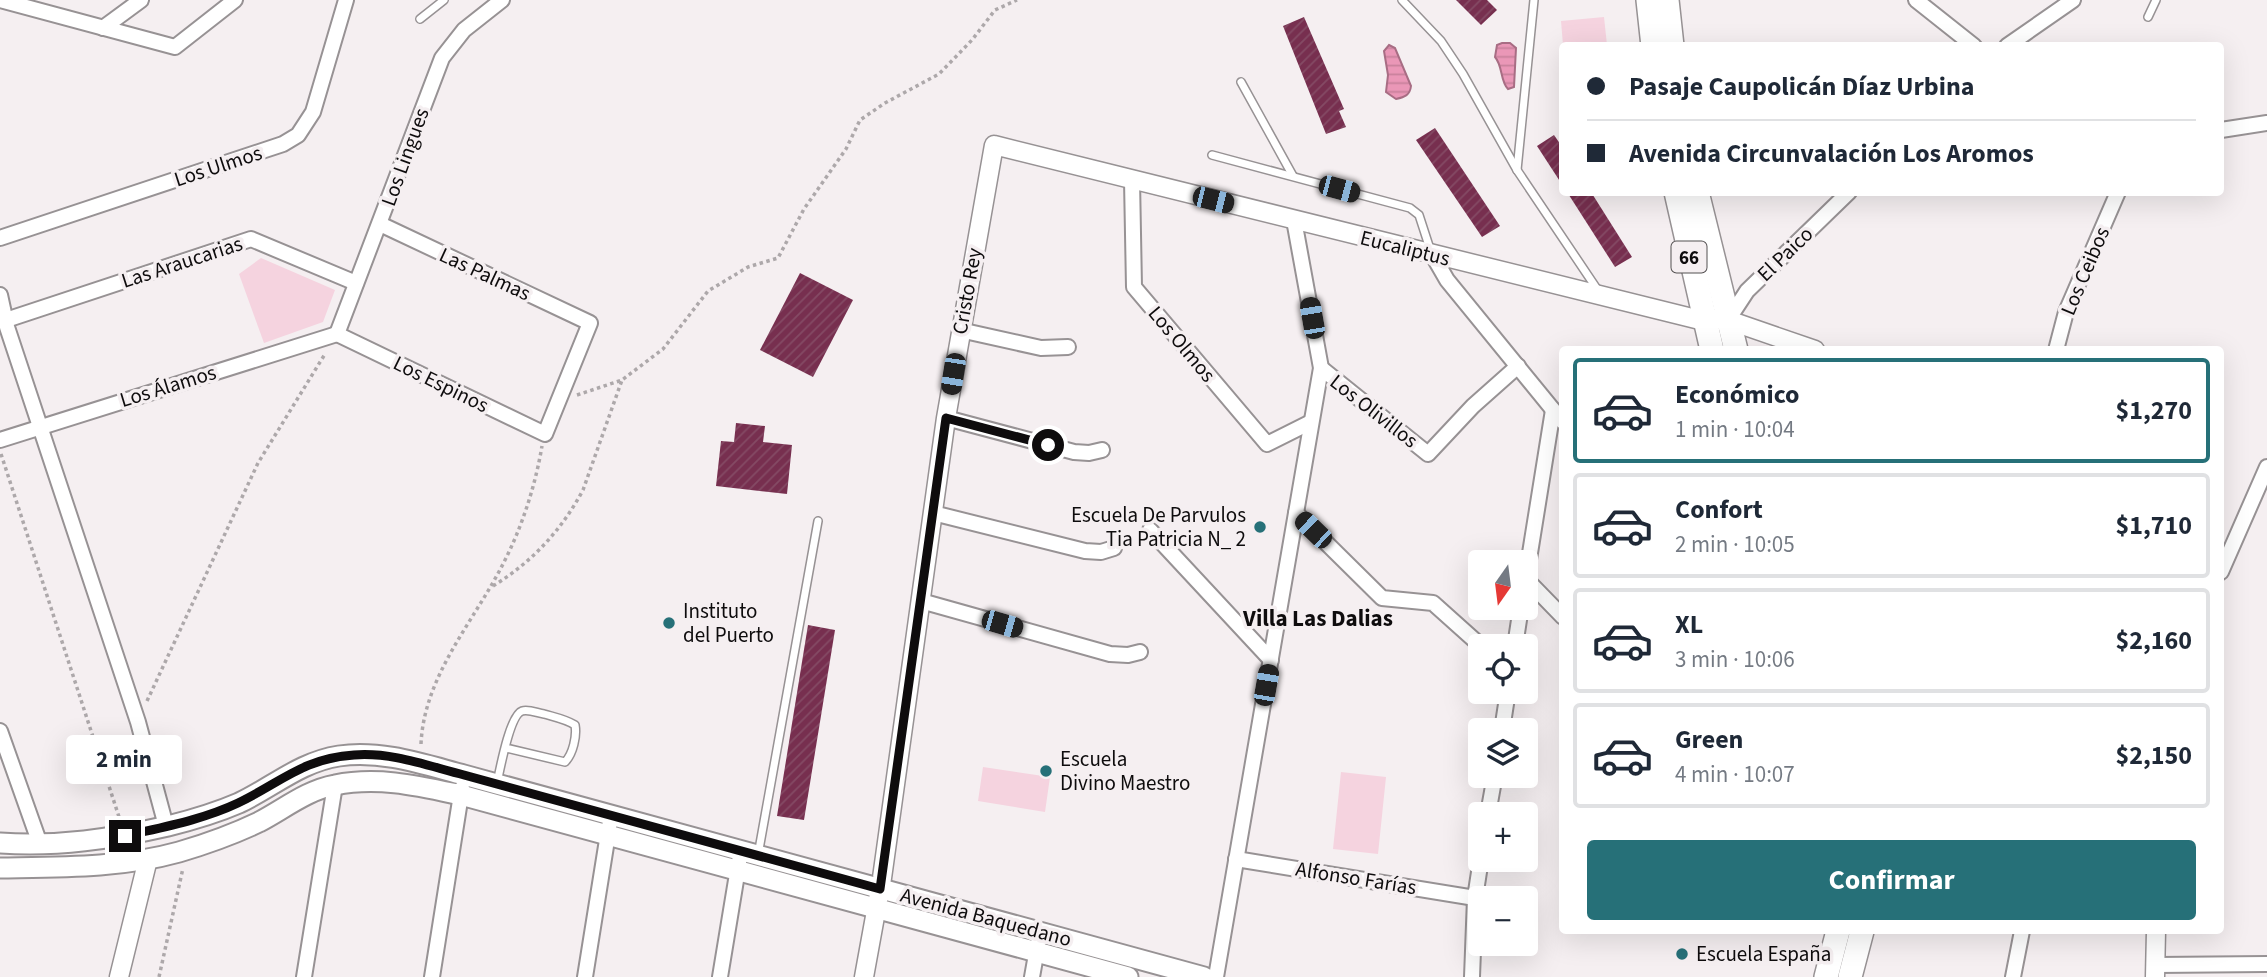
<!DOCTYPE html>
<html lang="es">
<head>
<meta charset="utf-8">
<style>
	body { margin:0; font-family:"Source Sans 3",sans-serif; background:#f2f2f3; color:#1f2937; height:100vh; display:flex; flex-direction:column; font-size:26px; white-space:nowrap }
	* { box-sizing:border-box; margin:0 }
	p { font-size:23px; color:#747a83 }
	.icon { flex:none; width:38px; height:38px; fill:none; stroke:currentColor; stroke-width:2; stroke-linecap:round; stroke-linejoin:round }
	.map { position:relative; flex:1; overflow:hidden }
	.sheet { position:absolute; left:1559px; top:346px; width:665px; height:588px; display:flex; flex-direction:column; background:#fff; border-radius:7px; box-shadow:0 7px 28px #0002 }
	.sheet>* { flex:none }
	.guide { position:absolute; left:1559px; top:42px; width:665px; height:154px; border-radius:7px; box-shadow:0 7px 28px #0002; display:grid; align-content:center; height:154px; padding:0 28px; background:#fff }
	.needle { width:46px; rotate:194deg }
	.fabs { position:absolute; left:1468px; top:550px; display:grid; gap:14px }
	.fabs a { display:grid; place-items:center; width:70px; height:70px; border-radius:7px; background:#fff; box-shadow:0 7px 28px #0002; font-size:35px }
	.end { position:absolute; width:32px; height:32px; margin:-16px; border:9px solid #0e0c0d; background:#fff; box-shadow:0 0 0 4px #fff }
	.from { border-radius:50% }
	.bubble { position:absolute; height:49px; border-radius:7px; background:#fff; box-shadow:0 7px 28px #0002; font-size:23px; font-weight:700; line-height:49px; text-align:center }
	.car { position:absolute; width:21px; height:42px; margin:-21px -10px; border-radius:9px; box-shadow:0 0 5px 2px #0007; background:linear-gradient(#222 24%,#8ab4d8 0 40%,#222 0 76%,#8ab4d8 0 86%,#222 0) }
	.guide b { display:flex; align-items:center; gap:24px; height:66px; font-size:26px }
	.guide b+b { border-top:2px solid #e0e1e3 }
	.guide i { width:18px; height:18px; background:#1f2937 }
	ul { padding:12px 0 0; list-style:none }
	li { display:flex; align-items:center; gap:21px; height:105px; margin:0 14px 10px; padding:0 14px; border:4px solid #e0e1e3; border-radius:7px }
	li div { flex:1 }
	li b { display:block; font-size:26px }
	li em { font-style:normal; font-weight:700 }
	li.current { border-color:#267078 }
	li>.icon { width:63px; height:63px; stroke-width:1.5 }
	.action { display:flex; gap:14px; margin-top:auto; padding:14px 28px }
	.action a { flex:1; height:80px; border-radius:7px; background:#267078; color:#fff; font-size:28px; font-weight:700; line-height:80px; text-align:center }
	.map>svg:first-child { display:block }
</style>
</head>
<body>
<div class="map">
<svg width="2267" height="977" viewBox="0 0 2267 977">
	<defs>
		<pattern id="water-rules" width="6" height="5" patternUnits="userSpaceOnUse" patternTransform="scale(1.75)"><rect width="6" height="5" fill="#ea97b7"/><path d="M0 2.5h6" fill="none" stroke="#c8819c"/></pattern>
		<pattern id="building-hatch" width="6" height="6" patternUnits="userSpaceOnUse" patternTransform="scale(1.75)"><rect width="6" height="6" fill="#772f4f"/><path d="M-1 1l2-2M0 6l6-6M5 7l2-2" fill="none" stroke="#844a64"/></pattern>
	</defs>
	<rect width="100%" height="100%" fill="#f5eff1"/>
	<g fill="#f5d3df">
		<polygon points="1604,17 1607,45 1563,45 1561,21"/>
		<polygon points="261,258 335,290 323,322 264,343 239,274"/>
		<polygon points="983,767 1050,777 1045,812 978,801"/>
		<polygon points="1341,772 1386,777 1378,854 1333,849"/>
	</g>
	<g fill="url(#water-rules)" stroke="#a86d84" stroke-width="2">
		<path d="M1502,43H1510L1516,48L1514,87L1508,89C1500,81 1503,66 1495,57L1497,45Z"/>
		<path d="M1389,45L1395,48L1411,86C1410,95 1405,97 1396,99L1386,92L1388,75L1384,51Z"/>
	</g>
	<g fill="url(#building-hatch)">
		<polygon points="1456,0 1487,0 1497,10 1481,25"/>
		<polygon points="1304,17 1344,109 1339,111 1346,127 1326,134 1283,26"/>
		<polygon points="1435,128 1500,226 1482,237 1416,140"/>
		<polygon points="1554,135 1563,148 1563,186 1537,146"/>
		<polygon points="1567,192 1591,192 1632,257 1615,267"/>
		<polygon points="800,273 853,300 813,377 760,350"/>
		<polygon points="736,423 765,426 763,442 792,445 787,494 716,486 721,441 734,442"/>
		<polygon points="808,625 835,630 804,820 777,816"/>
	</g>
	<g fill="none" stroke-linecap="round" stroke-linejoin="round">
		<g stroke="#979294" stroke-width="10">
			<g id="service">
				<polyline points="1402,0 1441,41 1463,74 1517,170 1599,292"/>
				<polyline points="2148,17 2156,0"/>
				<polyline points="420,19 444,0"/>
				<polyline points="1241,82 1293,176"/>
				<polyline points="1212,155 1410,208 1419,215 1431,252"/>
				<polyline points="1517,170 1534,0"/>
				<path d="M497,783C500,769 510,715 522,711C529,709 537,713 544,714C554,717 565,719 575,725C577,736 573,754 565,762L506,748"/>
				<polyline points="758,855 818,521"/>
			</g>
		</g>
		<g stroke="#979294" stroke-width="18">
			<g id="minor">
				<polyline points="0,0 175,47 235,0"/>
				<polyline points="1916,0 1974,46"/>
				<polyline points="103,28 141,0"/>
				<polyline points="2007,46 2073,0"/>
				<polyline points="2221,130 2267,123"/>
				<polyline points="1132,180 1134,287 1267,444 1311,422"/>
				<polyline points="0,238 283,144 298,135 313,112 346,0"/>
				<polyline points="1432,254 1447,280 1563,422"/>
				<polyline points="0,295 7,327 138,722 166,826"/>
				<polyline points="6,320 251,239 356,283"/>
				<polyline points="1728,320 1747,291 1849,192"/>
				<polyline points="960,330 1041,348 1068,347"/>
				<polyline points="337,334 545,434 590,323 380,224"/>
				<polyline points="337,334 442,58 464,30 502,0"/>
				<polyline points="2056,350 2066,312 2118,192"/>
				<polyline points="1321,368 1428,454 1473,406 1518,366"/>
				<polyline points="946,418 1074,452 1089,453 1102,450"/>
				<polyline points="0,440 337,334"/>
				<polyline points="933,513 1085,551 1101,552 1114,548"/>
				<polyline points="1296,513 1382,598 1433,603 1481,646"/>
				<polyline points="1150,530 1271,660"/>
				<polyline points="2221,572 2267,467"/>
				<polyline points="1526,578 1553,410"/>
				<polyline points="1526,579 1563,617"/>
				<polyline points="921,601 1110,654 1128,655 1140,652"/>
				<polyline points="1515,646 1521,607"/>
				<polyline points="1502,730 1508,691"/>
				<polyline points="0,731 40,844"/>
				<polyline points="1488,814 1495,775"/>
				<polyline points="1236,859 1475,898"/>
				<polyline points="2156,965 2267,964"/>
				<polyline points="304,977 335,785"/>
				<polyline points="432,977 462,788"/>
				<polyline points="585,977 611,815"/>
				<polyline points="720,977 741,850"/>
				<polyline points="1032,977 1040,932"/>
				<polyline points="1216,977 1321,368 1294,220"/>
				<polyline points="1472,977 1475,898 1481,859"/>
				<polyline points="2013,977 2022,931"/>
			</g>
		</g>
		<g stroke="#979294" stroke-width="21">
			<g id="tertiary">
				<polyline points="119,977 148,859"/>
				<polyline points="864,977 882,878 946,418 994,145 1704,321 1713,319 1728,320 1815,350"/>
				<polyline points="2155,977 2156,931"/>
			</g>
		</g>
		<g stroke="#979294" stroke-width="23">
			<g id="secondary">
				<path d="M0,843C58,847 111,839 168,826C192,820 216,813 239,803C273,787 300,762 339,756C382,750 422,764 464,775L1204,977"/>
				<path d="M0,868C59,867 122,868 179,852C206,844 234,834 259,822C284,809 307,790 335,785C378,776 419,786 461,795L1128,977"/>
			</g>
		</g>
		<g stroke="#979294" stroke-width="26">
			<g id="trunk">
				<polyline points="1648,0 1653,46"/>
				<polyline points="1667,0 1672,46"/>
				<polyline points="1676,192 1712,350"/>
				<polyline points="1697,192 1736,350"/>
				<polyline points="1826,977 1838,931"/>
				<polyline points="1850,977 1862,931"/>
			</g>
		</g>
		<g stroke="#ada8aa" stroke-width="3.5" stroke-dasharray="3.5 3.5" stroke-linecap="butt">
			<polyline points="577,395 622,380 663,349 708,291 748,267 778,258 804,209 846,149 860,120 885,103 939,74 972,40 995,10 1017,0"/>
			<polyline points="1,454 120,820"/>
			<path d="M493,586C532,562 561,531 583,490L622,380"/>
			<polyline points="147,701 258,463 325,354"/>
			<path d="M421,744C424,676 473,623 503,564C522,527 535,487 542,446"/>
			<polyline points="159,977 183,868"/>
		</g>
		<use href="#service" stroke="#fff" stroke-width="7"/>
		<use href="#minor" stroke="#fff" stroke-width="14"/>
		<use href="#tertiary" stroke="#fff" stroke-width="18"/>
		<use href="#secondary" stroke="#fff" stroke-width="19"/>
		<use href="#trunk" stroke="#fff" stroke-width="23"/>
	</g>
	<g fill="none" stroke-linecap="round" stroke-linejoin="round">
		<path stroke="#0e0c0d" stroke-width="9" d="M125,836C163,827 202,820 238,803C280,783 304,758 354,755C392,752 428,766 464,775L880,889L946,418L1048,445"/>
	</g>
	<g fill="#267078" stroke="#f5eff1" stroke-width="2.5">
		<circle cx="1260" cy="527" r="7"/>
		<circle cx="669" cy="623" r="7"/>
		<circle cx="1046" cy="771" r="7"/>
		<circle cx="1682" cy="954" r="7"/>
	</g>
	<g text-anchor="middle" stroke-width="7" stroke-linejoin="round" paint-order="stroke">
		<rect fill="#f5eff1" stroke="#535051" stroke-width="2" x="1671.5" y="241.5" width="35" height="31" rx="5"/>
		<g font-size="19" font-weight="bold" fill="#0e0c0d">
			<text x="1689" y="264">66</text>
		</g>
		<g font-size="21" fill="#0e0c0d" stroke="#f5eff1">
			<text transform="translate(405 157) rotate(-70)" y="7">Los Lingues</text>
			<text transform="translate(218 166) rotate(-18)" y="7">Los Ulmos</text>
			<text transform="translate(1405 248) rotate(14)" y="7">Eucaliptus</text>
			<text transform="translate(1785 254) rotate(-44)" y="7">El Paico</text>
			<text transform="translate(182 262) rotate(-18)" y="7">Las Araucarias</text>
			<text transform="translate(2085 271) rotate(-67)" y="7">Los Ceibos</text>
			<text transform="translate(485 274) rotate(25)" y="7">Las Palmas</text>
			<text transform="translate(967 291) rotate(-80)" y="7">Cristo Rey</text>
			<text transform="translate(1182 344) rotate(50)" y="7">Los Olmos</text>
			<text transform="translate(441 384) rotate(26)" y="7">Los Espinos</text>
			<text transform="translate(168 386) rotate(-17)" y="7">Los Álamos</text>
			<text transform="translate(1374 411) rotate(38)" y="7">Los Olivillos</text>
			<text transform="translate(1356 878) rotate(9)" y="7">Alfonso Farías</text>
			<text transform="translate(986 917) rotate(15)" y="7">Avenida Baquedano</text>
		</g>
		<g font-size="21" fill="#0e0c0d" stroke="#f5eff1" text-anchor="start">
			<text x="1246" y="522" text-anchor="end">Escuela De Parvulos<tspan x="1246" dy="24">Tia Patricia N_ 2</tspan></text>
			<text x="683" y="618">Instituto<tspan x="683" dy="24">del Puerto</tspan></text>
			<text x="1060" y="766">Escuela<tspan x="1060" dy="24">Divino Maestro</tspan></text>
			<text x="1696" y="961">Escuela España</text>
		</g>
		<g font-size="23" font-weight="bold" fill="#0e0c0d" stroke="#f5eff1">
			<text x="1318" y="626">Villa Las Dalias</text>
		</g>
	</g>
</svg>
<div class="fabs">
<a><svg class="needle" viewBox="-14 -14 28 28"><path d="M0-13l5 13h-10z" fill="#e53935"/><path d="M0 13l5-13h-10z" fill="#747a83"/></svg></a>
<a><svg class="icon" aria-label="locate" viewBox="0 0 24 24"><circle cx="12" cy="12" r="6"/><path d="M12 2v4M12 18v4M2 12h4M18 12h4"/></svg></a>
<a><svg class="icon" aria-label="layers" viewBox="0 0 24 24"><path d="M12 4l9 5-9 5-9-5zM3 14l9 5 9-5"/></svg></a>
<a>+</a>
<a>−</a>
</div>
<i class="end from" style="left:1048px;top:445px"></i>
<i class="end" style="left:125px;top:836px"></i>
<div class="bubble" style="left:66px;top:735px;width:116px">2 min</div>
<i class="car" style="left:1339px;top:189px;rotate:105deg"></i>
<i class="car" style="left:1213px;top:200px;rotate:104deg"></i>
<i class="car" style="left:1312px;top:318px;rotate:350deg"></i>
<i class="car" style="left:953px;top:374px;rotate:189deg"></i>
<i class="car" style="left:1313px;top:530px;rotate:314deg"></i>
<i class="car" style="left:1002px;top:624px;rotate:106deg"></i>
<i class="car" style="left:1266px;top:685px;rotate:10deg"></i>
<div class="guide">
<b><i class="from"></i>Pasaje Caupolicán Díaz Urbina</b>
<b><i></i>Avenida Circunvalación Los Aromos</b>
</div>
<section class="sheet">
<ul>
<li class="current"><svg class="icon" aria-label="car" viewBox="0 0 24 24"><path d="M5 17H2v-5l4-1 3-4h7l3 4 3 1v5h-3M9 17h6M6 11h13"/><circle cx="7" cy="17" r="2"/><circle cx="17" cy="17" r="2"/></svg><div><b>Económico</b><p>1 min · 10:04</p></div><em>$1,270</em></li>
<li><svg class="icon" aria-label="car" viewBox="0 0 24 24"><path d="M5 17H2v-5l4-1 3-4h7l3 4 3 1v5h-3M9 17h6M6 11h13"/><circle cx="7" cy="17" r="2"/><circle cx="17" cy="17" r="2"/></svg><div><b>Confort</b><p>2 min · 10:05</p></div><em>$1,710</em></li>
<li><svg class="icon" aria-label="car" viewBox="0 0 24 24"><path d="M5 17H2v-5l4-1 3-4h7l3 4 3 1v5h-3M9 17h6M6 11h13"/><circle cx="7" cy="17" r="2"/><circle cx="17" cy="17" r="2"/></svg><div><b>XL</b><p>3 min · 10:06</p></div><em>$2,160</em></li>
<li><svg class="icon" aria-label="car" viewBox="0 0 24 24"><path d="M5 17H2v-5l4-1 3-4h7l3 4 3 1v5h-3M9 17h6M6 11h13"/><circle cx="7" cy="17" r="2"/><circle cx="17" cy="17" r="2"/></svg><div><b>Green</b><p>4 min · 10:07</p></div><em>$2,150</em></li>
</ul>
<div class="action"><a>Confirmar</a></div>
</section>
</div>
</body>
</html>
